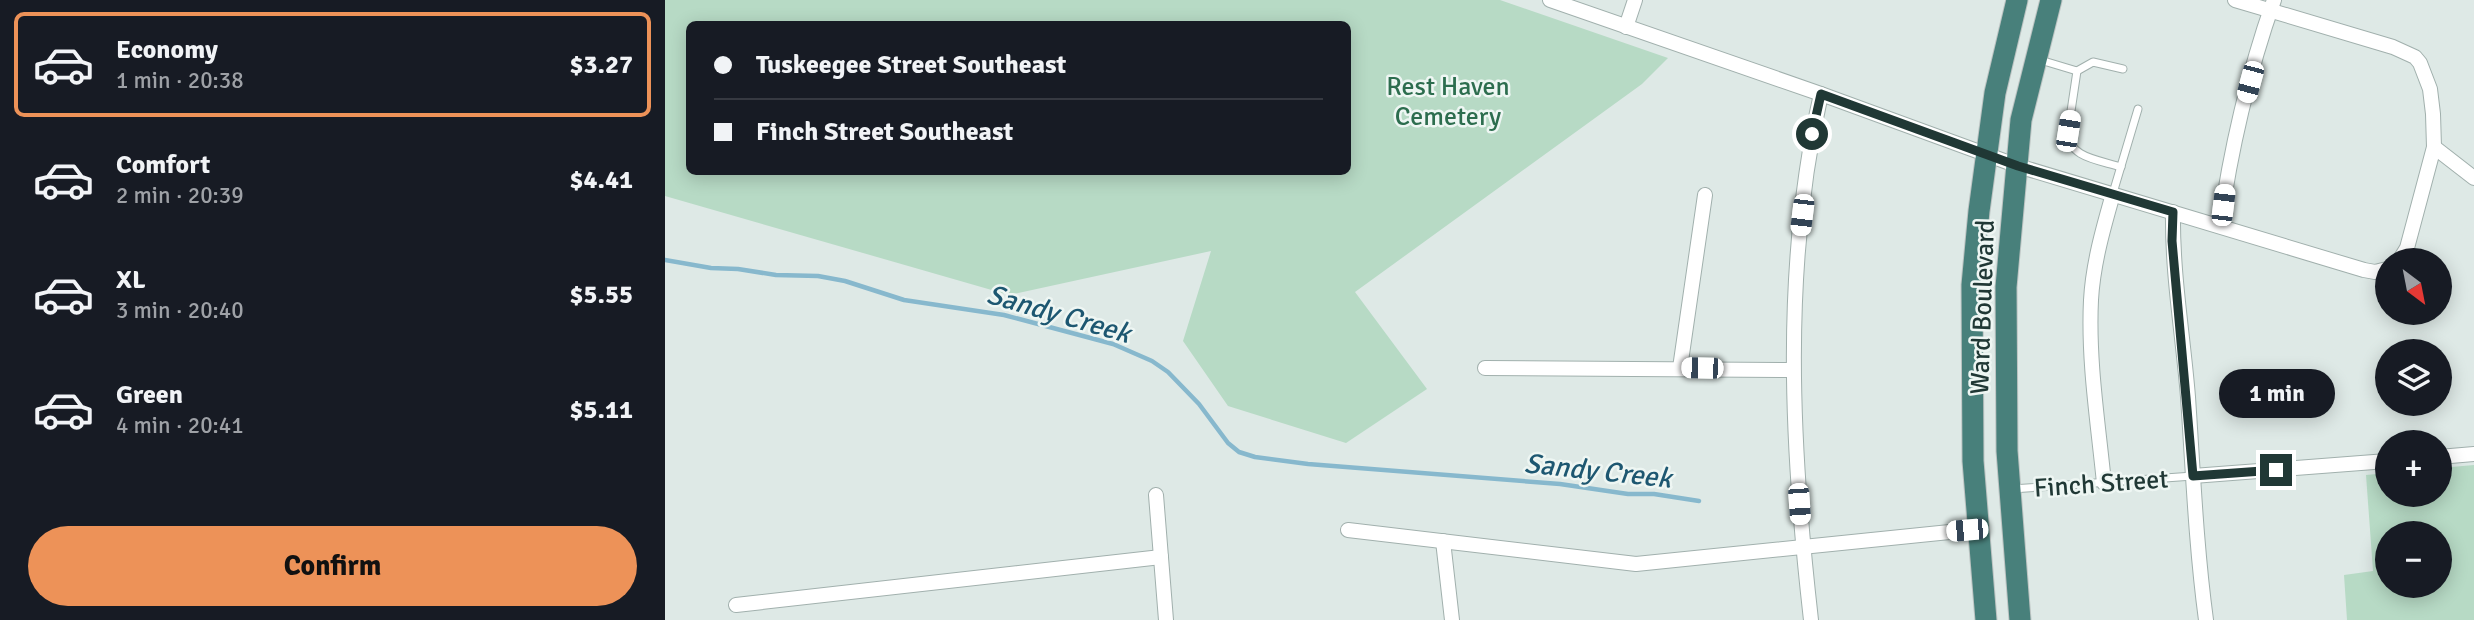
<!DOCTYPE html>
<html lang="en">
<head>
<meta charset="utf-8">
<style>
	body { margin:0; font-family:Signika,sans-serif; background:#20242c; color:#f1f3f6; height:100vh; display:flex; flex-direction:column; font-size:26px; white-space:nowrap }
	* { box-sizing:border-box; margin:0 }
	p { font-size:23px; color:#9ea1a6 }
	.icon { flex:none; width:38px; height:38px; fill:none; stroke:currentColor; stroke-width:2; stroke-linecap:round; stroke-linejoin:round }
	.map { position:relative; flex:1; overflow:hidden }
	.panel { display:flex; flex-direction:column; background:#171b24; width:665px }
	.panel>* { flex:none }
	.hud { position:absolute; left:21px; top:21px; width:665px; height:154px; border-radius:10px; box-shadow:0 4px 18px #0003; display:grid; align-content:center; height:154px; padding:0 28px; background:#171b24 }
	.needle { width:46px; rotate:148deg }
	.fabs { position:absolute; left:1710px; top:248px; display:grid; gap:14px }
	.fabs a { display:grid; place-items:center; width:77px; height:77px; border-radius:50%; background:#171b24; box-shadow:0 4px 18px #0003; font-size:35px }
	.end { position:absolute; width:32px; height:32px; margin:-16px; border:9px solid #203835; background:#fff; box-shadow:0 0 0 4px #fff }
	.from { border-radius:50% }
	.bubble { position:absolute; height:49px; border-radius:24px; background:#171b24; box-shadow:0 4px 18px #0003; font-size:23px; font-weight:700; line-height:49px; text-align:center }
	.car { position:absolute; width:21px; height:42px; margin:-21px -10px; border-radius:9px; box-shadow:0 0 5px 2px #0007; background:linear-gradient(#fff 24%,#345 0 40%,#fff 0 76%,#345 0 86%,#fff 0) }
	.hud b { display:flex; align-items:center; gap:24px; height:66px; font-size:26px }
	.hud b+b { border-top:2px solid #363941 }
	.hud i { width:18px; height:18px; background:#f1f3f6 }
	ul { padding:12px 0 0; list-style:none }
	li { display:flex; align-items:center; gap:21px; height:105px; margin:0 14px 10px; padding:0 14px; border:4px solid transparent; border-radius:10px }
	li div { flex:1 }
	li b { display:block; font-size:26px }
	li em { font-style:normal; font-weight:700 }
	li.active { border-color:#ed9258 }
	li>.icon { width:63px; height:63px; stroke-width:1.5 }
	.cta { display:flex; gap:14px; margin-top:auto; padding:14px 28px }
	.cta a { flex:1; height:80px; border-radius:42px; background:#ed9258; color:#111; font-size:28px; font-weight:700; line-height:80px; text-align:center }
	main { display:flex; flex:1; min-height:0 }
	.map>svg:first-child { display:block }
</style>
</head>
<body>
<main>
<section class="panel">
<ul>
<li class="active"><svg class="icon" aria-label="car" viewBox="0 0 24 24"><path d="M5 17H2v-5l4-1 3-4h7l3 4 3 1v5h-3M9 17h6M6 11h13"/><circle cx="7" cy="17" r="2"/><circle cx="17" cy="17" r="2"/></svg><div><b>Economy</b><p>1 min · 20:38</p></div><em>$3.27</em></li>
<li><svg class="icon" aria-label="car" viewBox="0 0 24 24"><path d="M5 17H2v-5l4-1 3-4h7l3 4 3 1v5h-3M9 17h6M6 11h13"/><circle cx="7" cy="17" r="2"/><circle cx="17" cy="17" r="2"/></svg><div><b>Comfort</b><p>2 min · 20:39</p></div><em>$4.41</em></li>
<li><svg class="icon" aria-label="car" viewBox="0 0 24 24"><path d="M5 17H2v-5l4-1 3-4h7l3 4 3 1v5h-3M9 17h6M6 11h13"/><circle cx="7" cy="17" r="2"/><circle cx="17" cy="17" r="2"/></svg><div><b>XL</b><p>3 min · 20:40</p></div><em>$5.55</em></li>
<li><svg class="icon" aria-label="car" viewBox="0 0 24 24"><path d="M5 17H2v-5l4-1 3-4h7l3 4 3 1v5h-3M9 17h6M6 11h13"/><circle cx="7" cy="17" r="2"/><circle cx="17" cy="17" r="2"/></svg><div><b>Green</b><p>4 min · 20:41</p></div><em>$5.11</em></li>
</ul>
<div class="cta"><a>Confirm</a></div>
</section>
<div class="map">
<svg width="1809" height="620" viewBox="0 0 1809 620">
	<rect width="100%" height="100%" fill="#dee9e6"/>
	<g fill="#b7dac5" fill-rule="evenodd">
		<path d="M0,0H835L1003,58L977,84L690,292L762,389L681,443L563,406L518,341L546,251L344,295L0,196ZM24,24H682V172H24Z"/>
		<path d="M1809,465V620H1682L1679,575L1708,571L1701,475L1722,473V495H1774L1775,468ZM1722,534H1774V586H1722Z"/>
	</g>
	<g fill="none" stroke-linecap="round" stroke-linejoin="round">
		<polyline stroke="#87b8cd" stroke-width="4.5" points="0,260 46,268 73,269 111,275 153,276 180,281 239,300 339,315 448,344 487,361 503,372 534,404 563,443 574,452 590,457 643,464 895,484 963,494 989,494 1034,501"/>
		<g stroke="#a1b0ad" stroke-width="9">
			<g id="service">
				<path d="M1372,59L1412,71L1403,131C1402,158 1435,160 1456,167"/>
				<polyline points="1412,71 1428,62 1458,69"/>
				<polyline points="1448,193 1473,109"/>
				<polyline points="1347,489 1528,476"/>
			</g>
		</g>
		<g stroke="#a1b0ad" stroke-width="16">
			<g id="minor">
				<polyline points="885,0 1156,94 1353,166 1699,270 1710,272 1722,269"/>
				<polyline points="1570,0 1728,47 1750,57 1755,63 1765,89 1768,114 1769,147 1742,248 1734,261"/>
				<polyline points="961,27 970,0"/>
				<polyline points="1769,147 1809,178"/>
				<path d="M1508,212C1507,274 1518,335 1523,397C1528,471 1531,546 1541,620"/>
				<path d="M1555,226C1565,152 1584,70 1609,0"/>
				<polyline points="820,368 1128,370"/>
				<polyline points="1015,368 1040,195"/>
				<polyline points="1774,457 1809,454"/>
				<polyline points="1528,476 1722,461"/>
				<path d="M1439,483C1433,422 1423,361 1426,300C1428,264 1438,229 1448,194"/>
				<polyline points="491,495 501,620"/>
				<polyline points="683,530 971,564 1314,529"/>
				<polyline points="778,541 787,620"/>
				<polyline points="71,605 496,557"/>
				<path d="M1146,620C1126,445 1117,267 1156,94"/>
			</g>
		</g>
		<g stroke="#bcc3c2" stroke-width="23">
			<g id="trunk">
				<polyline points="1321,620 1308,461 1307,285 1314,211 1330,93 1352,0"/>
				<polyline points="1355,620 1342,451 1341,287 1356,120 1386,0"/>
			</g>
		</g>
		<use href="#service" stroke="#fff" stroke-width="7"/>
		<use href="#minor" stroke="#fff" stroke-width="14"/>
		<use href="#trunk" stroke="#48807b" stroke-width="21"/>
	</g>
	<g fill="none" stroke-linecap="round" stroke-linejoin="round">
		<polyline stroke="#203835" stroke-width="9" points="1147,134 1156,94 1353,166 1508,212 1507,241 1528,476 1611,470"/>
	</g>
	<g text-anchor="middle" stroke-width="5" stroke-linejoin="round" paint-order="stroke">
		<g font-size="26" fill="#2c6d4e" stroke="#eef6f3">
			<text x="783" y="95">Rest Haven<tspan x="783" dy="30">Cemetery</tspan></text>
		</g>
		<g font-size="26" fill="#203835" stroke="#eef6f3">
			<text transform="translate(1317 307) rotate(-88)" y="9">Ward Boulevard</text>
			<text transform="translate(1436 483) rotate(-4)" y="9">Finch Street</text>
		</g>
		<g font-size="28" font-style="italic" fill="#1d5771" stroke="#eef6f3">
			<text transform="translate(394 313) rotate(16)" y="10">Sandy Creek</text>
			<text transform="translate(933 470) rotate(6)" y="10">Sandy Creek</text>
		</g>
	</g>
</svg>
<div class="fabs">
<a><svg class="needle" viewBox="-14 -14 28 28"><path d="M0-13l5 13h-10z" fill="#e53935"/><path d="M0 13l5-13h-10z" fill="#9ea1a6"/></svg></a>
<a><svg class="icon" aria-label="layers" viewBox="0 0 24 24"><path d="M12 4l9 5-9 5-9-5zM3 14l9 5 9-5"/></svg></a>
<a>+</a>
<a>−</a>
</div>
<i class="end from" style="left:1147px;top:134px"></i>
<i class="end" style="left:1611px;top:470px"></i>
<div class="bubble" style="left:1554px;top:369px;width:116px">1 min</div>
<i class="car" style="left:1585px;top:82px;rotate:195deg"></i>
<i class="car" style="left:1403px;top:131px;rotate:9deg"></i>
<i class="car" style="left:1558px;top:205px;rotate:7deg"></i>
<i class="car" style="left:1137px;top:215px;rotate:187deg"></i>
<i class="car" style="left:1037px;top:368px;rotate:271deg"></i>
<i class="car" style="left:1134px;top:504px;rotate:176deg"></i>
<i class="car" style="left:1302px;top:530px;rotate:265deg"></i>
<div class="hud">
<b><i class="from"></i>Tuskeegee Street Southeast</b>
<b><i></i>Finch Street Southeast</b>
</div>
</div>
</main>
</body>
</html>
